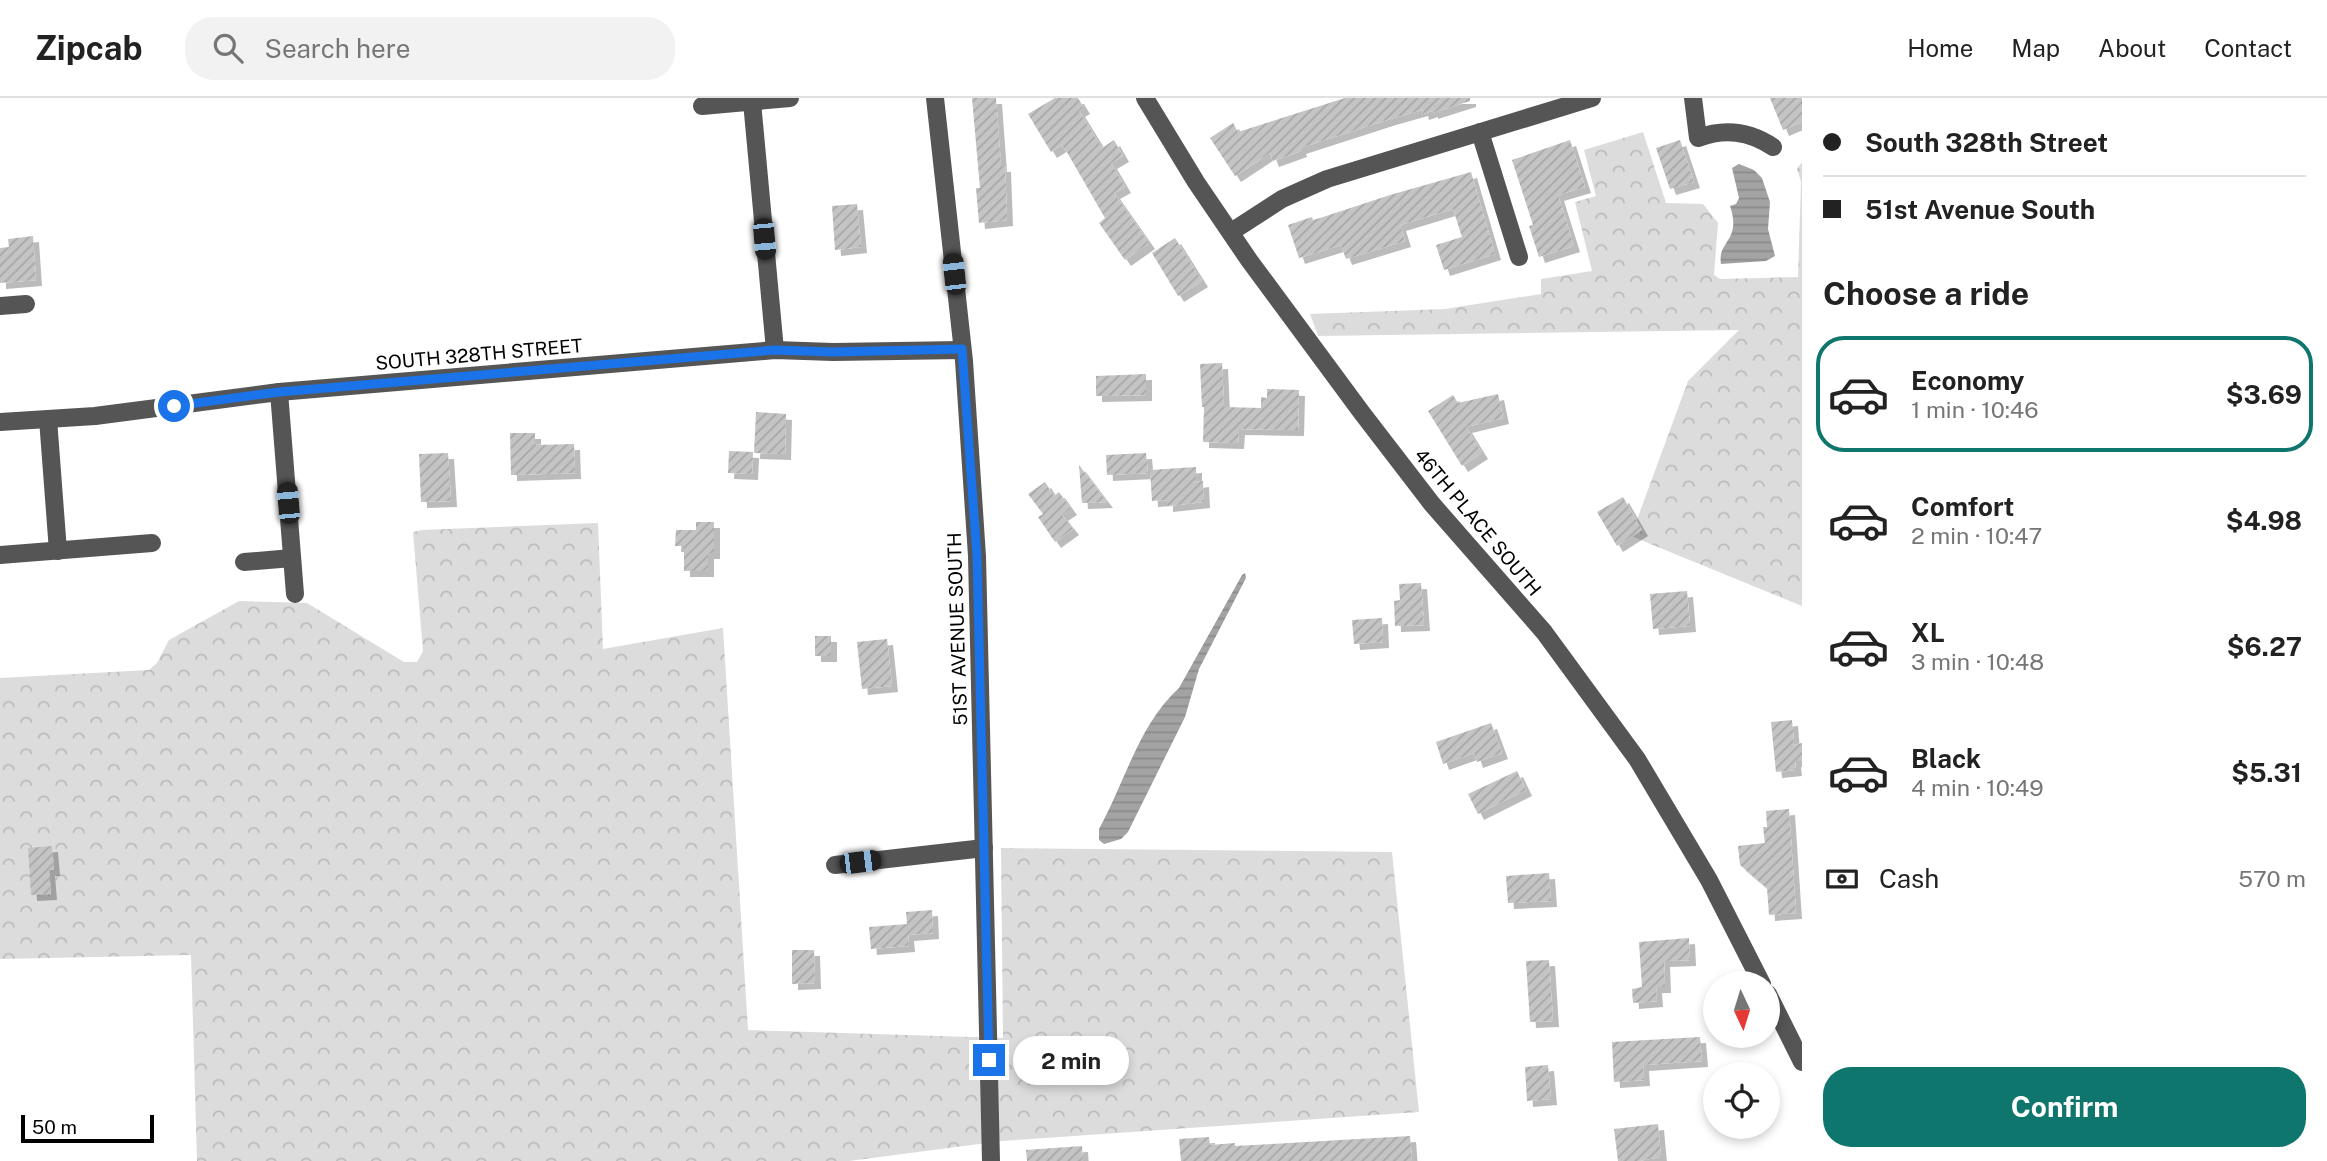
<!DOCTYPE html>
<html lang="en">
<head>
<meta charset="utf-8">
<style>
	body { margin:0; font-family:"Public Sans",sans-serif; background:#f2f2f2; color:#222; height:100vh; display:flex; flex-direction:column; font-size:26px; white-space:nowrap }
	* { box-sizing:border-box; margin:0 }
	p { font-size:23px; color:#767676 }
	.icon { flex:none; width:38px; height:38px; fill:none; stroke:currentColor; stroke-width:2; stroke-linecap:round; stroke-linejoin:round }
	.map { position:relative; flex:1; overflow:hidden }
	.panel { display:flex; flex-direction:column; background:#fff; width:525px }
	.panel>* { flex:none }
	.banner { display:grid; align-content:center; height:154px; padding:0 21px; background:#fff }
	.needle { width:46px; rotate:176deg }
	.controls { position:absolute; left:1703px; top:873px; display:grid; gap:14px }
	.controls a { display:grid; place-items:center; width:77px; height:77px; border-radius:50%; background:#fff; box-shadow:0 4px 10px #0003; font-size:35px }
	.scale { position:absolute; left:21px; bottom:18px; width:133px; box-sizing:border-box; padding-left:7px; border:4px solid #000; border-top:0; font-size:19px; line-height:24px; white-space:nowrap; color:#000; -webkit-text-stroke:5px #fff; paint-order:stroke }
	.end { position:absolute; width:32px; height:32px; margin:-16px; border:9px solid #1a73e8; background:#fff; box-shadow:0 0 0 4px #fff }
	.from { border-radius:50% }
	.bubble { position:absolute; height:49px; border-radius:24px; background:#fff; box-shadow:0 4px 10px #0003; font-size:23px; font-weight:700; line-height:49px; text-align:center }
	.car { position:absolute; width:21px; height:42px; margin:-21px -10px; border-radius:9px; box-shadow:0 0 5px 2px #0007; background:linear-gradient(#222 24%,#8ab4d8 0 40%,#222 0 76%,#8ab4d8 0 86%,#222 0) }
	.banner b { display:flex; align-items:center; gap:24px; height:66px; font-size:26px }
	.banner b+b { border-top:2px solid #e0e0e0 }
	.banner i { width:18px; height:18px; background:#222 }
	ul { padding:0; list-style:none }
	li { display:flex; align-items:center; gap:21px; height:116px; margin:0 14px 10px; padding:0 7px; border:4px solid transparent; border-radius:28px }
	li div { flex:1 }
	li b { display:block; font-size:26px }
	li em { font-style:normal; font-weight:700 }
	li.on { border-color:#0f766e }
	li>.icon { width:63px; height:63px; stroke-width:1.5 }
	h2 { padding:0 21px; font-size:32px; line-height:84px }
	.pay { display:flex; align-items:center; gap:18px; height:77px; padding:0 21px; font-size:26px }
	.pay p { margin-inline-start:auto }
	.button { display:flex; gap:14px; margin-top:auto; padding:14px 21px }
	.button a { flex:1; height:80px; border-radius:28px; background:#0f766e; color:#fff; font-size:28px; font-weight:700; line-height:80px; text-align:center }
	header { display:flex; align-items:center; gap:42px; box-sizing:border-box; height:98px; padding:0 35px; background:#fff; border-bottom:2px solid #e0e0e0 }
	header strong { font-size:33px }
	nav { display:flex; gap:38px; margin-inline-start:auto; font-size:24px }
	.search { width:490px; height:63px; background:#f2f2f2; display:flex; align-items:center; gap:18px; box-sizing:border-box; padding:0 24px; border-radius:28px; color:#767676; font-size:26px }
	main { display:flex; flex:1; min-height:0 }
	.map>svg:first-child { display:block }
</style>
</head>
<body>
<header>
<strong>Zipcab</strong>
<div class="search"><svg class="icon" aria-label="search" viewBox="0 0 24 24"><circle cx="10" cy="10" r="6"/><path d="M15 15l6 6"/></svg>Search here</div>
<nav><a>Home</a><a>Map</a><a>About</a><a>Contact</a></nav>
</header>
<main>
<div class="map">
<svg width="1802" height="1063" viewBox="0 0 1802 1063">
	<defs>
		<pattern id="forest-crowns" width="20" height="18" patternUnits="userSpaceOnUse" patternTransform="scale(1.75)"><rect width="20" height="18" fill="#dcdcdc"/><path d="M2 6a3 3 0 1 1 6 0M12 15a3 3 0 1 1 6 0" fill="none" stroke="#bbb"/></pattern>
		<pattern id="water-rules" width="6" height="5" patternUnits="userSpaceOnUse" patternTransform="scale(1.75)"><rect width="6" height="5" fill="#a3a3a3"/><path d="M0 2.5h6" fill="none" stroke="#8b8b8b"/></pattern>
		<pattern id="building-hatch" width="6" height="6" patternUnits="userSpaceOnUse" patternTransform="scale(1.75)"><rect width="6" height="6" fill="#c4c4c4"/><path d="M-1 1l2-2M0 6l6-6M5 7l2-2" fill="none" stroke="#a7a7a7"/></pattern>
		<filter id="shadow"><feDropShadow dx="6" dy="6" stdDeviation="0" flood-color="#0004"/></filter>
	</defs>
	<rect width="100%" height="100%" fill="#fff"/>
	<g fill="url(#forest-crowns)">
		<polygon points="1643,34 1666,105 1703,106 1718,125 1714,177 1720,181 1798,179 1801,84 1797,71 1802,64 1802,508 1631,438 1688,283 1739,232 1318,238 1310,216 1445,211 1541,196 1541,181 1592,173 1575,104 1596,98 1584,52"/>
		<polygon points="598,425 603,551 723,530 748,932 1003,940 1001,750 1392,754 1419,1014 1002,1043 849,1063 197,1063 191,857 0,861 0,580 149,572 157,565 169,542 239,503 307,505 404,564 417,564 423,553 413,434 422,432"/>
	</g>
	<g fill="url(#water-rules)">
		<path d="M1739,66L1754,72L1762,80L1770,104L1768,131L1775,158L1766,163L1721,166C1717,143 1742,143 1730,108L1736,106L1739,100L1732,70Z"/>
		<path d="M1245,475L1246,480L1199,571L1185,619L1128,734L1121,741L1104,746L1099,742V731C1125,684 1139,626 1179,590L1242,477Z"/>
	</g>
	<g fill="url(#building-hatch)" filter="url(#shadow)">
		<polygon points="972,0 996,0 1001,68 1005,68 1007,122 979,125 976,90 980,90"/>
		<polygon points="1055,0 1078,0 1084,10 1079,13 1102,50 1114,42 1123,58 1111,65 1125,89 1114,95 1149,145 1125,162 1099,125 1105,120 1068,56 1062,47 1051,54 1028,16"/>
		<polygon points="1345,0 1470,0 1470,3 1432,15 1432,13 1423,16 1422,12 1390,21 1300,50 1301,53 1273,63 1270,55 1235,78 1210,40 1233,25 1238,34"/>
		<polygon points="1770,0 1802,0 1802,24 1783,32"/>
		<polygon points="1570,42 1585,89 1558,97 1574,148 1539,159 1529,128 1533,127 1512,62"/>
		<polygon points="1680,42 1694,84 1670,91 1656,50"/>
		<polygon points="1471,74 1495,156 1444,172 1436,147 1462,139 1453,111 1400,127 1405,143 1346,161 1341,147 1299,160 1288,127 1312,119 1313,122 1320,120 1390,97"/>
		<polygon points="857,106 861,149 835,152 832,108"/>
		<polygon points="33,138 36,182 0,185 0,150 9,149 8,141"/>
		<polygon points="1175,140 1202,183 1178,198 1152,155"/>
		<polygon points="1222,265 1224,309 1261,310 1261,299 1267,300 1267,291 1299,292 1298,332 1239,331 1238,345 1203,344 1204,309 1202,309 1200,266"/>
		<polygon points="1146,276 1146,297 1096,298 1096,278"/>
		<polygon points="1498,296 1503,320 1466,329 1482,355 1462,368 1428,313 1453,297 1458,305"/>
		<polygon points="756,314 786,316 785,356 754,355"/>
		<polygon points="510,335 535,335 535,347 574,346 575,375 511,377"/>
		<polygon points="729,353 753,354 752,376 728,375"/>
		<polygon points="448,355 451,403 421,404 419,356"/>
		<polygon points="1146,355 1148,375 1107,377 1106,357"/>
		<polygon points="1079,367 1107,404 1082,405"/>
		<polygon points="1196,369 1196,384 1203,383 1204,404 1167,408 1167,402 1152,403 1150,372"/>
		<polygon points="1045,384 1054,398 1059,394 1071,411 1062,417 1073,431 1055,444 1038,419 1043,416 1028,396"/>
		<polygon points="1623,399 1642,432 1617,448 1597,414"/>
		<polygon points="696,424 714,424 714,455 708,455 708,473 684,473 684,448 675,448 676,432 696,432"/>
		<polygon points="1421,485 1424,527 1395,528 1394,503 1400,502 1399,486"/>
		<polygon points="1687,493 1690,528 1653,531 1650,496"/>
		<polygon points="1382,520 1383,544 1354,546 1352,522"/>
		<rect x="815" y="538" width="16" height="20"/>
		<polygon points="887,541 892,588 862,591 857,544"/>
		<polygon points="1792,622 1794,647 1802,645 1802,663 1795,663 1796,672 1776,674 1771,624"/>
		<polygon points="1491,625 1502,655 1477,664 1474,655 1443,666 1436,644"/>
		<polygon points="1517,673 1526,692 1478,716 1468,696"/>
		<polygon points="1789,711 1796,815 1769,817 1767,790 1740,767 1738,748 1765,745 1763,729 1767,729 1766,713"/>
		<polygon points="52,748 54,772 49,772 51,796 31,797 28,750"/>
		<polygon points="1549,775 1551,803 1508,805 1506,778"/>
		<polygon points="932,812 933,835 908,837 909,848 871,851 869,829 907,826 906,814"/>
		<polygon points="1689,840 1690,862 1664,863 1665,889 1656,889 1657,903 1633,905 1632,891 1642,889 1639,844"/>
		<polygon points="792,852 814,852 815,885 792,886"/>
		<polygon points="1549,862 1553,923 1530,924 1526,863"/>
		<polygon points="1700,939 1702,963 1643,967 1644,982 1614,984 1612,944"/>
		<polygon points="1548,967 1551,1001 1527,1003 1525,969"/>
		<polygon points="1658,1026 1661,1059 1638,1063 1618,1063 1614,1031"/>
		<polygon points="1410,1038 1412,1063 1181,1063 1179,1041 1209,1039 1210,1047 1235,1045 1235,1048"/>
		<polygon points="1082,1048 1083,1063 1027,1063 1026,1052"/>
	</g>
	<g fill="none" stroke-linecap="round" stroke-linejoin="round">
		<g stroke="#555" stroke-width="18">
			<polyline points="935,0 964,263 977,458 991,1063"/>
			<polyline points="1145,0 1196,84 1249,162 1362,315 1432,406 1544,534 1637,661 1709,782 1762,886"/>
			<path d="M1693,0L1698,40C1725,30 1749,33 1773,49"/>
			<polyline points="752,4 775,252"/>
			<polyline points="702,8 790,0"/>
			<polyline points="1480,34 1519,159"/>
			<polyline points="1231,134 1282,101 1327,81 1592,0"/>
			<polyline points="0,208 26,206"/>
			<polyline points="279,294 295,496"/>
			<polyline points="48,321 58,453"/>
			<polyline points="0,324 95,318 279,294 775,252 833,254 962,252"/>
			<polyline points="0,457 152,445"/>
			<polyline points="244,464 292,460"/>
			<polyline points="835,767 984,750"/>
			<polyline points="1768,896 1802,964"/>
		</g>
	</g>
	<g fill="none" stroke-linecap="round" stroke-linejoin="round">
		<polyline stroke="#1a73e8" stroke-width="9" points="174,308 279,294 775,252 832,254 962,251 977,458 989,962"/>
	</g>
	<g text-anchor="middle" stroke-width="7" stroke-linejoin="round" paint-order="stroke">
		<g font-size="19" fill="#000" stroke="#fff">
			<text transform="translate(479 256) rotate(-5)" y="7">SOUTH 328TH STREET</text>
			<text transform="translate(1478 424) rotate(50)" y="7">46TH PLACE SOUTH</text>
			<text transform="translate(957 531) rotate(-92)" y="7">51ST AVENUE SOUTH</text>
		</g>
	</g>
</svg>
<div class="controls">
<a><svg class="needle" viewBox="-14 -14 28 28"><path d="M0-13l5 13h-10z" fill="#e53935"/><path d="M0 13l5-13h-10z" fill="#767676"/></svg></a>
<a><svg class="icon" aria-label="locate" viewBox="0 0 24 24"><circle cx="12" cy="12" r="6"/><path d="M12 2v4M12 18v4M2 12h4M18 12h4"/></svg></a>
</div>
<div class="scale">50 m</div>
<i class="end from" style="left:174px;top:308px"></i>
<i class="end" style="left:989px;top:962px"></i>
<div class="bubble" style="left:1013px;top:938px;width:116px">2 min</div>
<i class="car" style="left:764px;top:141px;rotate:175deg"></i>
<i class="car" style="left:954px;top:176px;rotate:354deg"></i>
<i class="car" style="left:288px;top:405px;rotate:355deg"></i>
<i class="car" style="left:860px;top:764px;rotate:83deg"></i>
</div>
<section class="panel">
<div class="banner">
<b><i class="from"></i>South 328th Street</b>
<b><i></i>51st Avenue South</b>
</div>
<h2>Choose a ride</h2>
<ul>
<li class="on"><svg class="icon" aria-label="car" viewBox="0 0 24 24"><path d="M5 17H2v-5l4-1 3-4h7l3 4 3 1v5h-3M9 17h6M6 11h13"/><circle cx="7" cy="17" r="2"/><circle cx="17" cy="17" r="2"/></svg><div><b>Economy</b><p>1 min · 10:46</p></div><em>$3.69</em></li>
<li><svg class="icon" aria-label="car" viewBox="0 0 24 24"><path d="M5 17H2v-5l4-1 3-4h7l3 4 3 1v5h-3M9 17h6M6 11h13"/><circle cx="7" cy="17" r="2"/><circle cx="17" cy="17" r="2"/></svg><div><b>Comfort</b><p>2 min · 10:47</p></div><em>$4.98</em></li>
<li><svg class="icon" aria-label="car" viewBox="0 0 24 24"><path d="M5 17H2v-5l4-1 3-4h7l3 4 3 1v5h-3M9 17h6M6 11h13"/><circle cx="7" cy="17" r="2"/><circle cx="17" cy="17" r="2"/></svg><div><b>XL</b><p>3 min · 10:48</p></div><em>$6.27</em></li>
<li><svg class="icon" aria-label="car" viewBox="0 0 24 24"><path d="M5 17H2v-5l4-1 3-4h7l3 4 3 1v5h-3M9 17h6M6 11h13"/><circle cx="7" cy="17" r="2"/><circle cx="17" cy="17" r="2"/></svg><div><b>Black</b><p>4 min · 10:49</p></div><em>$5.31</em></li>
</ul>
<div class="pay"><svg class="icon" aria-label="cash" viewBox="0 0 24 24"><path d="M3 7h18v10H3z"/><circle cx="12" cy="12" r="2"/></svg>Cash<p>570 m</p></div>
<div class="button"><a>Confirm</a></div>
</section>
</main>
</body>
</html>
